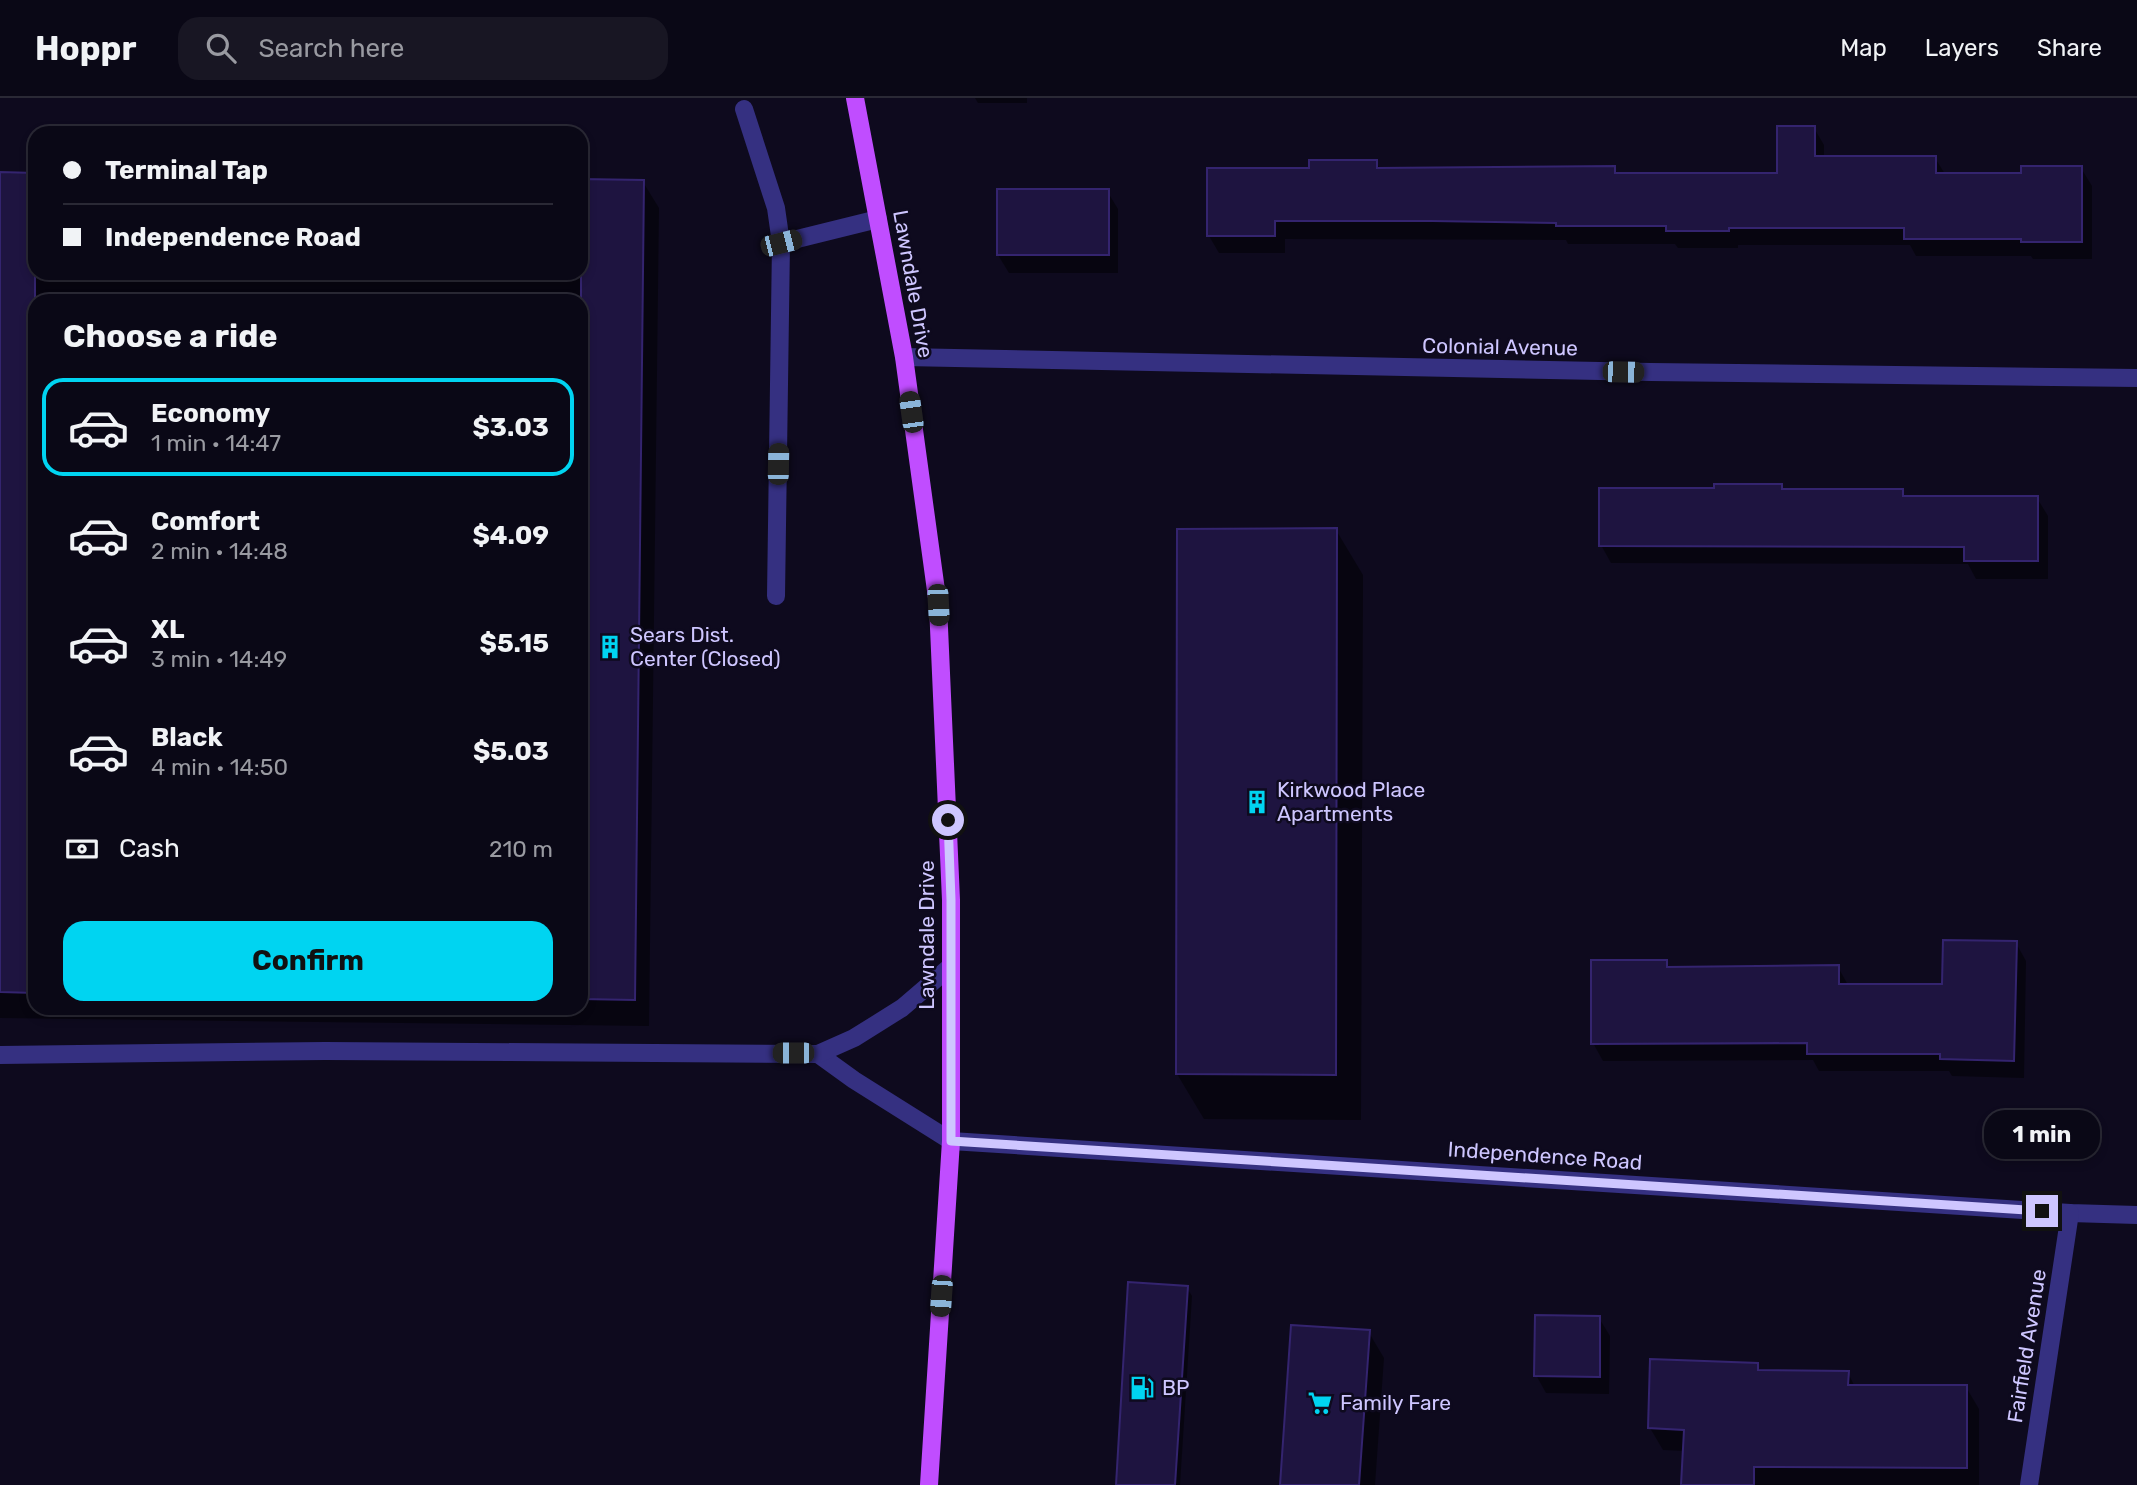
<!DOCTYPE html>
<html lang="en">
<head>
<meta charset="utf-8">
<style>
	body { margin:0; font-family:Rubik,sans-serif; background:#181623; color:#f1f3f6; height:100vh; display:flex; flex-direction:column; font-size:26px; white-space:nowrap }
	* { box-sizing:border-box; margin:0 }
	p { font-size:23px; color:#999aa1 }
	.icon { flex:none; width:38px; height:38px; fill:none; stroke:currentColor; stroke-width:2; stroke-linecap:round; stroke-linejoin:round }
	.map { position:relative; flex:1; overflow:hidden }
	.panel { position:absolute; left:28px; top:196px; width:560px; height:721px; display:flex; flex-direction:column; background:#0a0816; border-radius:21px; box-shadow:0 4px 10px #0003,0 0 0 2px #2a2935 }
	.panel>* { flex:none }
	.banner { position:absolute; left:28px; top:28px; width:560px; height:154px; border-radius:21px; box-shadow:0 4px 10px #0003,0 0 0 2px #2a2935; display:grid; align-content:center; height:154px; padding:0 35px; background:#0a0816 }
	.end { position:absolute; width:32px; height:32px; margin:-16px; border:9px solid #cec6ff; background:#111; box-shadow:0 0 0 4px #111 }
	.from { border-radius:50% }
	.bubble { position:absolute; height:49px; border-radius:21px; background:#0a0816; box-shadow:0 4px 10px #0003,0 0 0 2px #2a2935; font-size:23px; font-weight:700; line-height:49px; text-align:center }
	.car { position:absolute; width:21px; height:42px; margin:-21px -10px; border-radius:9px; box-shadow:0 0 5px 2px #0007; background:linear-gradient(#222 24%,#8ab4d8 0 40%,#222 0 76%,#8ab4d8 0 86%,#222 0) }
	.banner b { display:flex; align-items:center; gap:24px; height:66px; font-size:26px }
	.banner b+b { border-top:2px solid #2a2935 }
	.banner i { width:18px; height:18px; background:#f1f3f6 }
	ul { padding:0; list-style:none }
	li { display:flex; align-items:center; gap:21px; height:98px; margin:0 14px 10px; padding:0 21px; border:4px solid transparent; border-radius:21px }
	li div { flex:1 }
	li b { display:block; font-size:26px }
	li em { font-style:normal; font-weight:700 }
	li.selected { border-color:#00d4f1 }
	li>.icon { width:63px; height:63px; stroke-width:1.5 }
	h2 { padding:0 35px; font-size:32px; line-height:84px }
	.pay { display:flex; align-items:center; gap:18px; height:77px; padding:0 35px; font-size:26px }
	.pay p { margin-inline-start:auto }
	.action { display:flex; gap:14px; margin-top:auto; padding:14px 35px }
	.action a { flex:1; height:80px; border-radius:21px; background:#00d4f1; color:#111; font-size:28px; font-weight:700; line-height:80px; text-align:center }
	header { display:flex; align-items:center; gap:42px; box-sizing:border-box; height:98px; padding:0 35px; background:#0a0816; border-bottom:2px solid #2a2935 }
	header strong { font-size:33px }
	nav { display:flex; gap:38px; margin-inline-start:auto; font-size:24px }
	.search { width:490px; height:63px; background:#181623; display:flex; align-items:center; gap:18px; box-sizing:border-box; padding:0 24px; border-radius:21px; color:#999aa1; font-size:26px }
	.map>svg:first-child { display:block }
</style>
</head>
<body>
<header>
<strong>Hoppr</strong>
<div class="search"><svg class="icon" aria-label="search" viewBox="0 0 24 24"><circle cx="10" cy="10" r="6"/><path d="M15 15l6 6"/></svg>Search here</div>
<nav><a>Map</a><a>Layers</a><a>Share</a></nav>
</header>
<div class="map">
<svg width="2137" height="1387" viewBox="0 0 2137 1387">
	<rect width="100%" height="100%" fill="#0e0a1e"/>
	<g fill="#0007" fill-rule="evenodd">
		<polygon points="975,0 1027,0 1027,5 978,5"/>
		<polygon points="1814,30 1824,47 1824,60 1935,60 1945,76 2023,76 2081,70 2092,88 2092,161 2033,161 2031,158 1916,158 1910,147 1738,147 1738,150 1678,150 1675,146 1568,146 1566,142 1285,141 1285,155 1219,155 1209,138 1311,72 1376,64 1381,72 1614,70 1618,76 1779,76"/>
		<path d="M0,76H35V175H581V83L643,84L659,110L649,928L0,920ZM35,203H581V910H35Z"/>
		<polygon points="1107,93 1118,111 1118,175 1009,175 998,157"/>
		<polygon points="1781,388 1784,393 1902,393 1906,400 2037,400 2048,418 2048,481 1976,481 1968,466 1611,465 1601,447 1716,391"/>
		<polygon points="1336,432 1363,477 1361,1022 1204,1021 1177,976"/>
		<polygon points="2016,845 2026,863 2024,980 1952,978 1949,973 1819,973 1813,962 1603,963 1593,945 1666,864 1670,870 1838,869 1848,887 1943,888"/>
		<polygon points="1187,1190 1192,1198 1180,1387 1117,1387"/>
		<polygon points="1599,1220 1610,1238 1609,1296 1546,1295 1536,1277"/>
		<polygon points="1368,1233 1384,1260 1375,1387 1282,1387"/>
		<polygon points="1757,1267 1761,1274 1848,1275 1855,1289 1966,1289 1979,1311 1979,1387 1683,1387 1685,1353 1663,1352 1650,1330"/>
	</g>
	<g fill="#1e1440" stroke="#34246f" stroke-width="2">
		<polygon points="1777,28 1815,28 1815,58 1936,58 1936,75 2021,75 2021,68 2082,68 2082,144 2021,144 2021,141 1904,141 1904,130 1729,130 1729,133 1666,133 1666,128 1556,128 1556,125 1432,123 1275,123 1275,138 1207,138 1207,70 1309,70 1309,62 1377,62 1377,70 1615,68 1615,75 1777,75"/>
		<polygon points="0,74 35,75 35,895 0,894"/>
		<polygon points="581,81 644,82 635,902 581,901"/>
		<rect x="997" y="91" width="112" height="66"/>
		<polygon points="1714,386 1782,386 1782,391 1903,391 1903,398 2038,398 2038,463 1964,463 1964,449 1599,448 1599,390 1714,390"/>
		<polygon points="1337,430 1336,977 1176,976 1177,431"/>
		<polygon points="1943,842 2017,843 2014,963 1940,961 1940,956 1807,956 1807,945 1591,946 1591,862 1667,862 1667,869 1839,867 1839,886 1942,886"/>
		<polygon points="1128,1184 1188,1188 1175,1387 1116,1387"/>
		<polygon points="1535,1217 1600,1218 1600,1279 1534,1278"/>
		<polygon points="1291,1227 1370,1232 1359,1387 1280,1387"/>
		<polygon points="1650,1261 1758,1265 1758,1272 1849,1273 1848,1287 1967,1287 1967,1370 1754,1369 1754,1387 1681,1387 1684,1332 1648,1330"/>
	</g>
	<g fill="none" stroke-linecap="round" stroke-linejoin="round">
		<g stroke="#353081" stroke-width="18">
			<polyline points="744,11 776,110 781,145 776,498"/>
			<polyline points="781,145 878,121"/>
			<polyline points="904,259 1651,274 2137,280"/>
			<polyline points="818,956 854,982 951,1043 2070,1115 2137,1117"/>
			<polyline points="0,957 325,953 818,956 854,940 902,910 951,868"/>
			<polyline points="2029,1387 2070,1115"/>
		</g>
		<polyline stroke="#c04dff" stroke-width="18" points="855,0 904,259 938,507 951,802 951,1043 929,1387"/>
	</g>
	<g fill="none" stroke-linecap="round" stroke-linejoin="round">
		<polyline stroke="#cec6ff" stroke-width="9" points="948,722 951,802 951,1043 2042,1113"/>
	</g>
	<defs>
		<g id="building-bare" transform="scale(1.89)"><path d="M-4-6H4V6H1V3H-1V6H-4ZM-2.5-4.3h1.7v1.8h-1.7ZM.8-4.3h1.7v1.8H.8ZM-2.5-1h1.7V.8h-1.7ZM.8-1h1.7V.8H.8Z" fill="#00d4f1" stroke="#0e0a1e" stroke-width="2.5" paint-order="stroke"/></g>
		<g id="fuel-bare" transform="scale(1.89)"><path d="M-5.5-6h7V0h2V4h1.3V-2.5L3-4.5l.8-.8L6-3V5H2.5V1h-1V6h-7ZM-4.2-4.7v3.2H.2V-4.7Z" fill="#00d4f1" stroke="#0e0a1e" stroke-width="2.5" paint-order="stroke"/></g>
		<g id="supermarket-bare" transform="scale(1.89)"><path d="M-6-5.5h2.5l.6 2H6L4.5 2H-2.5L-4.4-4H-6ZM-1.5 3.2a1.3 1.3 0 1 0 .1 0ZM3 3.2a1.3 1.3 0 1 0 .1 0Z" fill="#00d4f1" stroke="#0e0a1e" stroke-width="2.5" paint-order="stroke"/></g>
	</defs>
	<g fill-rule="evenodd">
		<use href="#building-bare" x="610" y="549"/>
		<use href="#building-bare" x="1257" y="704"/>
		<use href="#fuel-bare" x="1142" y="1290"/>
		<use href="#supermarket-bare" x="1320" y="1305"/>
	</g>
	<g text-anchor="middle" stroke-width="5" stroke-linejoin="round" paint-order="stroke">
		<g font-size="21" fill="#cec6ff" stroke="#0e0a1e">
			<text transform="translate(913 186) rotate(80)" y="7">Lawndale Drive</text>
			<text transform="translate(1500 249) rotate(1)" y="7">Colonial Avenue</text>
			<text transform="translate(927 837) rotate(-90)" y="7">Lawndale Drive</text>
			<text transform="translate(1545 1058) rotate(4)" y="7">Independence Road</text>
			<text transform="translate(2027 1248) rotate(-81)" y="7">Fairfield Avenue</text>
		</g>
		<g font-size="21" fill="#cec6ff" stroke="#0e0a1e" text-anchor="start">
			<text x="630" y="544">Sears Dist.<tspan x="630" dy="24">Center (Closed)</tspan></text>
			<text x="1277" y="699">Kirkwood Place<tspan x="1277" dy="24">Apartments</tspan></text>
			<text x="1162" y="1297">BP</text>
			<text x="1340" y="1312">Family Fare</text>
		</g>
	</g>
</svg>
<i class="end from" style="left:948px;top:722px"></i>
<i class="end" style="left:2042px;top:1113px"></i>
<div class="bubble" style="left:1984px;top:1012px;width:116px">1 min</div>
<i class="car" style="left:781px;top:145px;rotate:76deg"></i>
<i class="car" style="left:1623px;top:274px;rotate:91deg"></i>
<i class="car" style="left:911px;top:314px;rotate:352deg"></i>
<i class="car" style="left:778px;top:366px;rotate:1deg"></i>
<i class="car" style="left:938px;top:507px;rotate:177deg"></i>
<i class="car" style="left:793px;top:955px;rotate:270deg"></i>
<i class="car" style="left:941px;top:1198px;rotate:184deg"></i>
<div class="banner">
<b><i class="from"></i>Terminal Tap</b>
<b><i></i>Independence Road</b>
</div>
<section class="panel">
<h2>Choose a ride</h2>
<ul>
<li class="selected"><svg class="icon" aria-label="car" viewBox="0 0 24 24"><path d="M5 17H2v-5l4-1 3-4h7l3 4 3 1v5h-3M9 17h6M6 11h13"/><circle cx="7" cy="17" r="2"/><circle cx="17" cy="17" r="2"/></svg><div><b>Economy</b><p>1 min · 14:47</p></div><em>$3.03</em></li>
<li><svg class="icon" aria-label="car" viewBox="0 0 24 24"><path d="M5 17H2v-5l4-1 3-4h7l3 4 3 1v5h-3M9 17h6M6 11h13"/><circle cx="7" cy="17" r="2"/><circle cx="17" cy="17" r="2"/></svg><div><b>Comfort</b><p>2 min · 14:48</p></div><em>$4.09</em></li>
<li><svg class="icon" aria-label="car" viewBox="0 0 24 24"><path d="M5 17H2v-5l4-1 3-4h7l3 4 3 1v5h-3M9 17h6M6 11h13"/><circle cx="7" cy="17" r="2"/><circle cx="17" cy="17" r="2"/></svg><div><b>XL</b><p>3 min · 14:49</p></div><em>$5.15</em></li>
<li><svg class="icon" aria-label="car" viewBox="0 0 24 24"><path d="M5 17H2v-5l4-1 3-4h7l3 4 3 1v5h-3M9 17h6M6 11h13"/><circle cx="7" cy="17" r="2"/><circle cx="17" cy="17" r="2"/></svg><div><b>Black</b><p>4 min · 14:50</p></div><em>$5.03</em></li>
</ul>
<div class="pay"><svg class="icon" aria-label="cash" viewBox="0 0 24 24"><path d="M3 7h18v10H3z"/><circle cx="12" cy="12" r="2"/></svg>Cash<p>210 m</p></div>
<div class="action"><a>Confirm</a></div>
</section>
</div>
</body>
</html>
